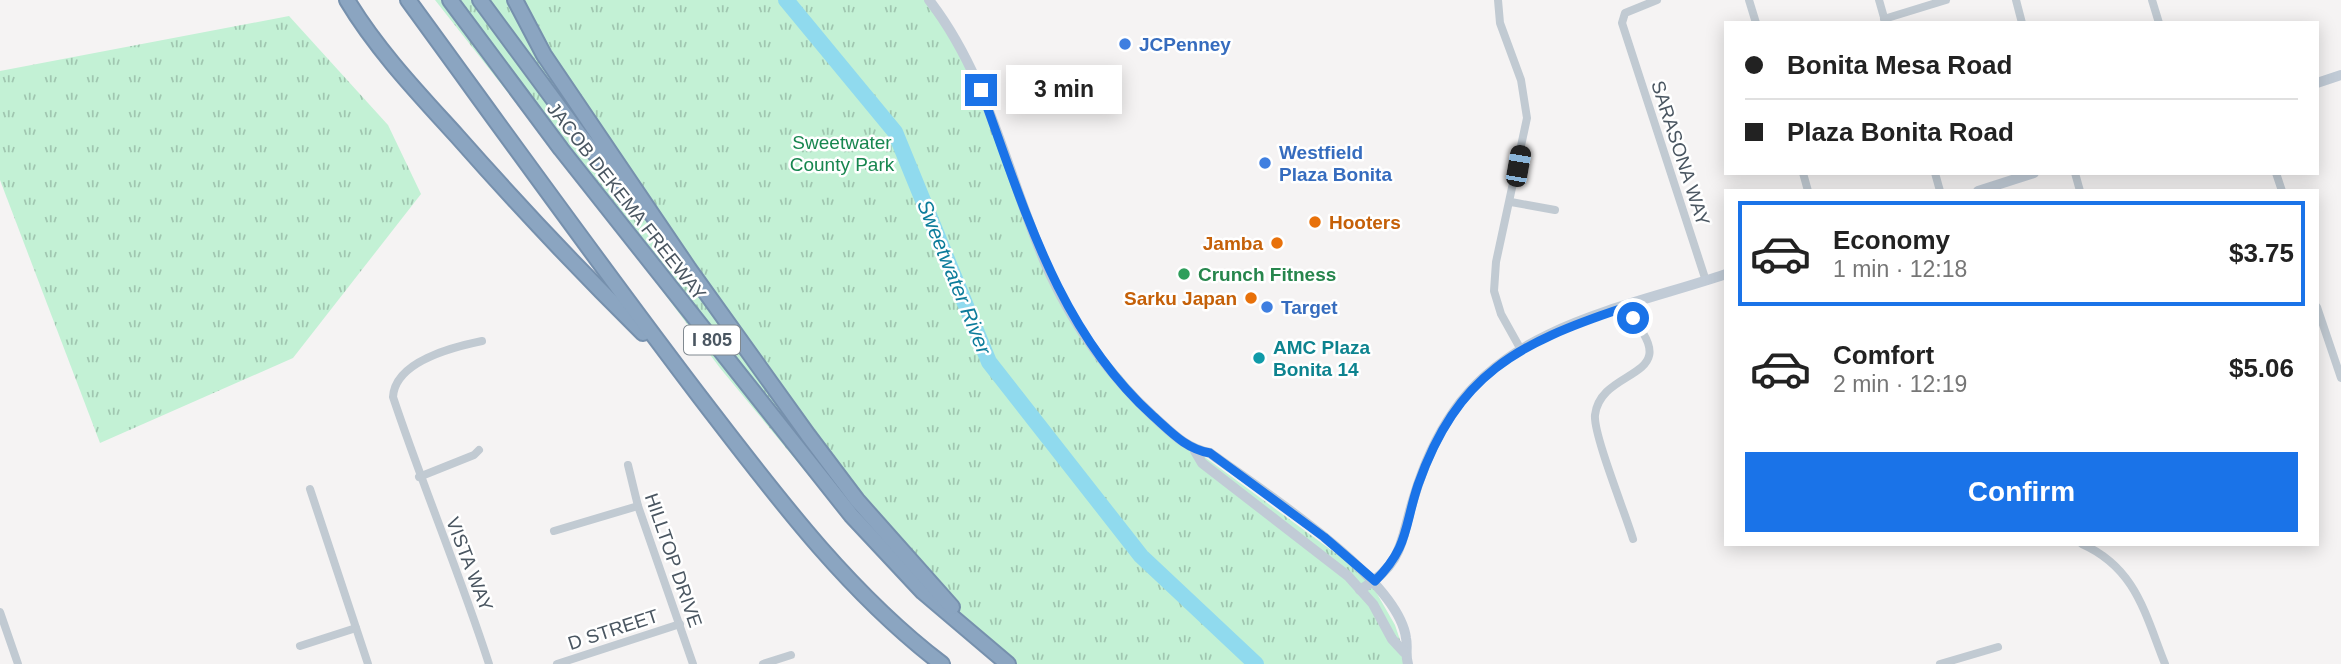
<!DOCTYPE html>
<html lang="en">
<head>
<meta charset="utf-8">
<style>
	body { margin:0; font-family:Helvetica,sans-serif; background:#f6f6f6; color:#222; height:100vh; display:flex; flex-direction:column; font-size:26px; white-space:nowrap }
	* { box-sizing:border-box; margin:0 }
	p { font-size:23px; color:#767676 }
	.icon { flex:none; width:38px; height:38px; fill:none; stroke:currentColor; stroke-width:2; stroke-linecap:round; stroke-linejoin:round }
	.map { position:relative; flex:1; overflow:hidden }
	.drawer { position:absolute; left:1724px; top:189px; width:595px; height:357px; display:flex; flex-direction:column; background:#fff; border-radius:0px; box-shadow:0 4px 18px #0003 }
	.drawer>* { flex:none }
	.top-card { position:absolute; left:1724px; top:21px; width:595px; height:154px; border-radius:0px; box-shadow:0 4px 18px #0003; display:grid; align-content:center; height:154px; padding:0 21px; background:#fff }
	.end { position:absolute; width:32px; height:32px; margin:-16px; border:9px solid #1a73e8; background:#fff; box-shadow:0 0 0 4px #fff }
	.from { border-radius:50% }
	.bubble { position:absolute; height:49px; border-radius:0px; background:#fff; box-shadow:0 4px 18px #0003; font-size:23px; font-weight:700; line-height:49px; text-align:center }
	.car { position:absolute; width:21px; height:42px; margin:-21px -10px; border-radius:9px; box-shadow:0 0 5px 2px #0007; background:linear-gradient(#222 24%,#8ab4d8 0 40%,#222 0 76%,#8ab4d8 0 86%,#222 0) }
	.top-card b { display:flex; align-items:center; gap:24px; height:66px; font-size:26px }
	.top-card b+b { border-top:2px solid #e0e0e0 }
	.top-card i { width:18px; height:18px; background:#222 }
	ul { padding:12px 0 0; list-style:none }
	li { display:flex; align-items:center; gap:21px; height:105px; margin:0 14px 10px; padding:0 7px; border:4px solid transparent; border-radius:0px }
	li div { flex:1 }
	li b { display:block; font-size:26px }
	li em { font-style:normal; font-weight:700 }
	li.current { border-color:#1a73e8 }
	li>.icon { width:63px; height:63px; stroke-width:1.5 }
	.primary-button { display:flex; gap:14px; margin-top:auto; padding:14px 21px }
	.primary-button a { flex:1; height:80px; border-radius:0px; background:#1a73e8; color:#fff; font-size:28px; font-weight:700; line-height:80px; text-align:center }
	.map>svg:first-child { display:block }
</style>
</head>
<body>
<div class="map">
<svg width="2341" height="664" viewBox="0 0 2341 664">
	<defs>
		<pattern id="grass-tufts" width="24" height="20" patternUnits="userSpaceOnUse" patternTransform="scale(1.75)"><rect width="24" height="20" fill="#c3f1d5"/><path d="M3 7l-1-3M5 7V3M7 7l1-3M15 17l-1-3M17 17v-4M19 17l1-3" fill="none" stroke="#a0c6b0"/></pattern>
	</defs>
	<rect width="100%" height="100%" fill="#f5f3f3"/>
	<g fill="url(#grass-tufts)">
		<polygon points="435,0 930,0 951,31 1047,266 1077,324 1168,430 1342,558 1372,585 1395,625 1408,664 1008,664 922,595 843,517 720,368 631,249"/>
		<polygon points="289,16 388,125 421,194 293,358 100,443 0,180 0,71"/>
	</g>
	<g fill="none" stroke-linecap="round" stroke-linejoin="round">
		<polyline stroke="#90daee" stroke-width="16" points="786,0 895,132 989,362 1141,556 1256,664"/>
		<g stroke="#7690ad" stroke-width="18">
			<g id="highway">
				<path d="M347,0C377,50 418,93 457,136C517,204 578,269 643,333"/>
				<path d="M408,0C505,133 601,267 700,397C773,492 846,591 942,664"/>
				<polyline points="450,0 561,149 851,515 923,592 1008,664"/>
				<polyline points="480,0 579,134 642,211"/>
				<polyline points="515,0 544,55 689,269 808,435 857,500 952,607"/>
			</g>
		</g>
		<g stroke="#c1cad2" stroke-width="8">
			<polyline points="1498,0 1500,23 1521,80 1527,118 1496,262 1494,291 1501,314 1520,348"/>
			<polyline points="1657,0 1625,13 1622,23 1706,281"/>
			<polyline points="1749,0 1756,23"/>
			<polyline points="1879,0 1885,21"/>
			<polyline points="2016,0 2022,23"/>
			<polyline points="2152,0 2159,23"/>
			<polyline points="1884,19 1946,0"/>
			<polyline points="1803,173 1808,191"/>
			<polyline points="1935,173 1940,191"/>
			<polyline points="2075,173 2080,191"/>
			<polyline points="2276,173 2282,191"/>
			<polyline points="1511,202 1555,210"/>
			<polyline points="2317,307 2341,378"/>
			<path d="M1623,308C1694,382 1601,364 1595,415C1593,434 1626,515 1633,539"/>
			<path d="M482,341C453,347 395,361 393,397C423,487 460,574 489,664"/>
			<polyline points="628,465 638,506 693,664"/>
			<polyline points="419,477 474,455 479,450"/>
			<polyline points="310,489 368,664"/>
			<polyline points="554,531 638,506"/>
			<path d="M2082,544C2136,568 2145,614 2165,664"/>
			<polyline points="0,612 18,664"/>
			<polyline points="300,646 356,628"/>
			<polyline points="557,664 680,624"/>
			<polyline points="763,664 791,655"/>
			<polyline points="1940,664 1998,647"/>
		</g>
		<g stroke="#c1cbd6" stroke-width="10">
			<path d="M929,0C992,81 1009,185 1051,276C1076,329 1110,376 1153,416C1171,432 1186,449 1210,453C1259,489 1398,577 1406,638C1408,647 1405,654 1408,664"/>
			<polyline points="2317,83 2341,75"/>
			<polyline points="1978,191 2034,173"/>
			<polyline points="1195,451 1202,463 1348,576 1373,604 1392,639 1404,652"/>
			<path d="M1360,590C1405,563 1400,541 1414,497C1423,467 1436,437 1454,411C1514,324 1632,306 1726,274"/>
		</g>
		<use href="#highway" stroke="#8ba5c1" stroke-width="14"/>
	</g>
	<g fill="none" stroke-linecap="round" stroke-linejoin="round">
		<path stroke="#1a73e8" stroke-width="9" d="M981,90C1024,207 1058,330 1153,416C1171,432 1186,449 1210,453L1324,537L1375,581C1409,547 1404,527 1418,485C1457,374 1518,343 1623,308L1633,318"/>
	</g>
	<g fill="#3f7fe0" stroke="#fff" stroke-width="2.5">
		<circle cx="1125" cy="44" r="7"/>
		<circle cx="1265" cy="163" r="7"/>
		<circle cx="1267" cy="307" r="7"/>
	</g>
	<g fill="#e8710a" stroke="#fff" stroke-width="2.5">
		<circle cx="1315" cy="222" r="7"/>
		<circle cx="1277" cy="243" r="7"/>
		<circle cx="1251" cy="298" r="7"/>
	</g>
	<circle fill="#2e9e5b" stroke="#fff" stroke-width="2.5" cx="1184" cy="274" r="7"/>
	<circle fill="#0f9aa8" stroke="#fff" stroke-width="2.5" cx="1259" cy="358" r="7"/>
	<g text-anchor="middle" stroke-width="5" stroke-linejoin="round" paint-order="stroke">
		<rect fill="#fff" stroke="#808990" stroke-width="2" x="684" y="325.5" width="56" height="29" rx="5"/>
		<g font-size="18" font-weight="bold" fill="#4a5661">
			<text x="712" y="346">I 805</text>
		</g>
		<g font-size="19" font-weight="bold" fill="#366cbe" stroke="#fff" text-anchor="start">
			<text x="1139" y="51">JCPenney</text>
			<text x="1279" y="159">Westfield<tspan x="1279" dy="22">Plaza Bonita</tspan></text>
			<text x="1281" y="314">Target</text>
		</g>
		<g font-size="19" fill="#17864f" stroke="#fff">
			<text x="842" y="149">Sweetwater<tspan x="842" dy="22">County Park</tspan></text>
		</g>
		<g font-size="19" fill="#4a5661" stroke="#fff">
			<text transform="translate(1681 153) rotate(72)" y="7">SARASONA WAY</text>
			<text transform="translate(627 201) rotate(52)" y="7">JACOB DEKEMA FREEWAY</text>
			<text transform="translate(674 560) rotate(71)" y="7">HILLTOP DRIVE</text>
			<text transform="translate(470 564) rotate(69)" y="7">VISTA WAY</text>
			<text transform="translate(613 629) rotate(-18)" y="7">D STREET</text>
		</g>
		<g font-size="19" font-weight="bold" fill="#c56008" stroke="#fff" text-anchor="end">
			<text x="1329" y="229" text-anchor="start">Hooters</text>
			<text x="1263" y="250">Jamba</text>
			<text x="1237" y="305">Sarku Japan</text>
		</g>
		<g font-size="19" font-weight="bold" fill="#27864d" stroke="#fff" text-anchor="start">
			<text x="1198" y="281">Crunch Fitness</text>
		</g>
		<g font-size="19" font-weight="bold" fill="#0d838f" stroke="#fff" text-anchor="start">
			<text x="1273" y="354">AMC Plaza<tspan x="1273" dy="22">Bonita 14</tspan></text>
		</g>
		<g font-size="21" font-style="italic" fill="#0c7c9b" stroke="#fff">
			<text transform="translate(954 277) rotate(68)" y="7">Sweetwater River</text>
		</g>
	</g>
</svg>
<i class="end from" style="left:1633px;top:318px"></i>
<i class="end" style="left:981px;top:90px"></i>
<div class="bubble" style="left:1006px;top:65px;width:116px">3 min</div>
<i class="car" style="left:1518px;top:166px;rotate:10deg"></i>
<div class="top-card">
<b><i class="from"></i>Bonita Mesa Road</b>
<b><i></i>Plaza Bonita Road</b>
</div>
<section class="drawer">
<ul>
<li class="current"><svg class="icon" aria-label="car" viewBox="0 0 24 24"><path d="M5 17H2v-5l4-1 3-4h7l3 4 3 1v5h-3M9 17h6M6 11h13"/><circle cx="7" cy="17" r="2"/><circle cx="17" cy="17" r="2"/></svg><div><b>Economy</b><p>1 min · 12:18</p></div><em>$3.75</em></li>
<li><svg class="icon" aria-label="car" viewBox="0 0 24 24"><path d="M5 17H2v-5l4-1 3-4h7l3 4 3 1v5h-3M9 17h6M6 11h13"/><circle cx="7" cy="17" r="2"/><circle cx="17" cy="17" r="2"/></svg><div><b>Comfort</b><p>2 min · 12:19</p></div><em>$5.06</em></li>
</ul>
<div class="primary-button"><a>Confirm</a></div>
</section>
</div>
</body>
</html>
